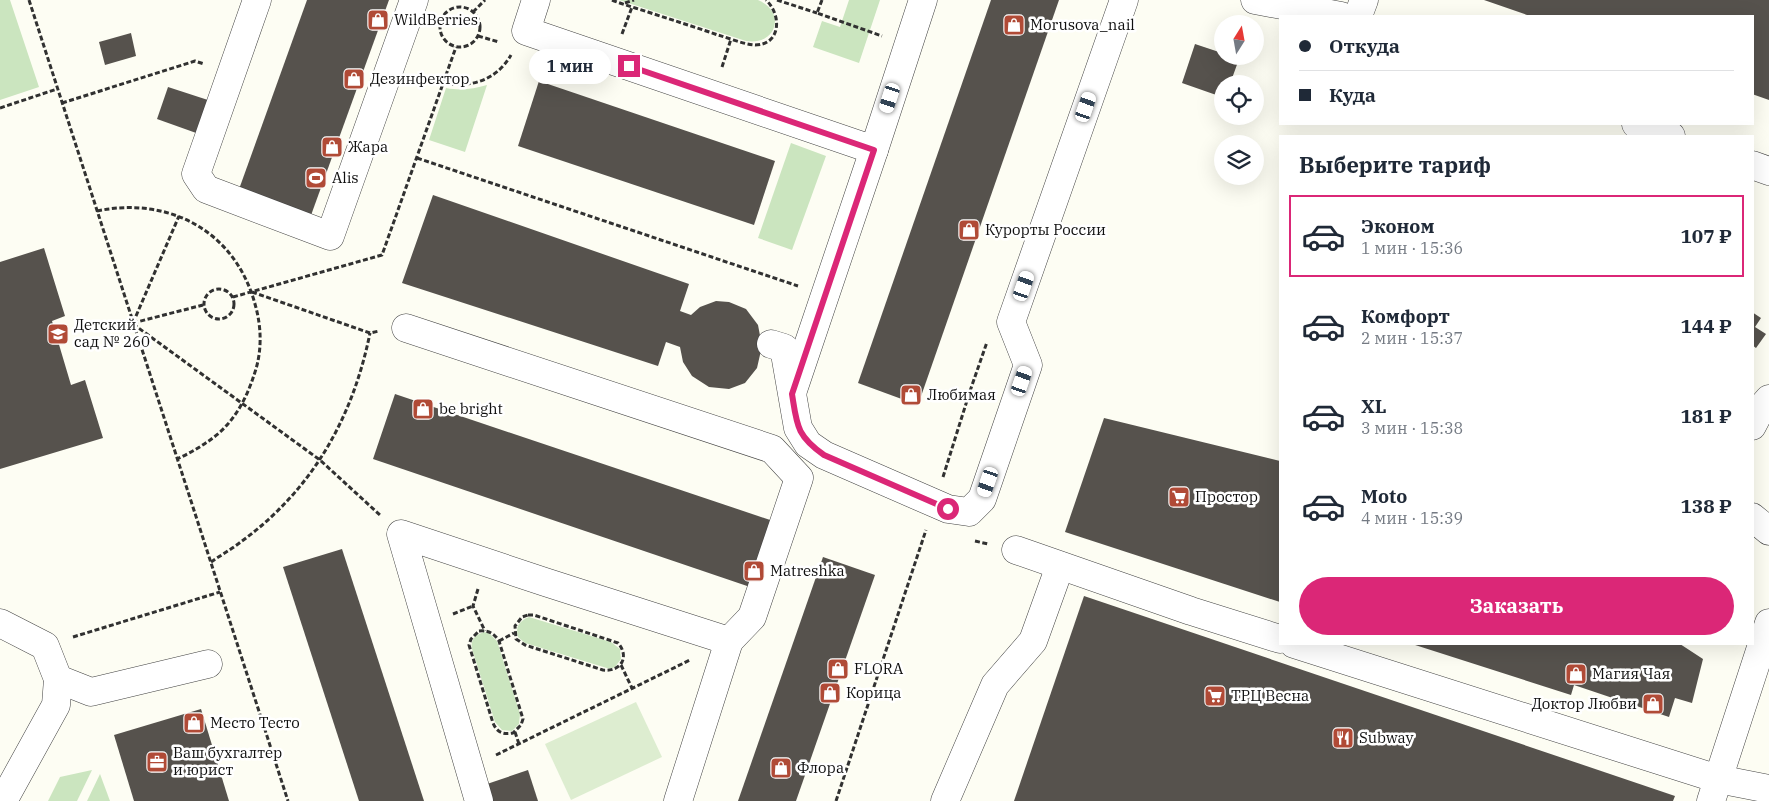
<!DOCTYPE html>
<html lang="ru">
<head>
<meta charset="utf-8">
<style>
	body { margin:0; font-family:"IBM Plex Serif",serif; background:#f2f2f3; color:#1f2937; height:100vh; display:flex; flex-direction:column; font-size:19px; white-space:nowrap }
	* { box-sizing:border-box; margin:0 }
	p { font-size:16px; color:#747a83 }
	.icon { flex:none; width:28px; height:28px; fill:none; stroke:currentColor; stroke-width:2; stroke-linecap:round; stroke-linejoin:round }
	.map { position:relative; flex:1; overflow:hidden }
	.panel { position:absolute; left:1279px; top:135px; width:475px; height:510px; display:flex; flex-direction:column; background:#fff; border-radius:0px; box-shadow:0 5px 20px #0002 }
	.panel>* { flex:none }
	.banner { position:absolute; left:1279px; top:15px; width:475px; height:110px; border-radius:0px; box-shadow:0 5px 20px #0002; display:grid; align-content:center; height:110px; padding:0 20px; background:#fff }
	.needle { width:32px; rotate:11deg }
	.fabs { position:absolute; left:1214px; top:15px; display:grid; gap:10px }
	.fabs a { display:grid; place-items:center; width:50px; height:50px; border-radius:50%; background:#fff; box-shadow:0 5px 20px #0002; font-size:25px }
	.end { position:absolute; width:22px; height:22px; margin:-11px; border:6px solid #db2777; background:#fff; box-shadow:0 0 0 2px #fff }
	.from { border-radius:50% }
	.bubble { position:absolute; height:35px; border-radius:18px; background:#fff; box-shadow:0 5px 20px #0002; font-size:16px; font-weight:700; line-height:35px; text-align:center }
	.car { position:absolute; width:15px; height:30px; margin:-15px -8px; border-radius:6px; box-shadow:0 0 4px 1px #0007; background:linear-gradient(#fff 24%,#345 0 40%,#fff 0 76%,#345 0 86%,#fff 0) }
	.banner b { display:flex; align-items:center; gap:18px; height:48px; font-size:19px }
	.banner b+b { border-top:1px solid #e0e1e3 }
	.banner i { width:12px; height:12px; background:#1f2937 }
	ul { padding:0; list-style:none }
	li { display:flex; align-items:center; gap:15px; height:82px; margin:0 10px 8px; padding:0 10px; border:2px solid transparent; border-radius:0px }
	li div { flex:1 }
	li b { display:block; font-size:19px }
	li em { font-style:normal; font-weight:700 }
	li.current { border-color:#db2777 }
	li>.icon { width:45px; height:45px; stroke-width:1.5 }
	h2 { padding:0 20px; font-size:22px; line-height:60px }
	.cta { display:flex; gap:10px; margin-top:auto; padding:10px 20px }
	.cta a { flex:1; height:58px; border-radius:30px; background:#db2777; color:#fff; font-size:20px; font-weight:700; line-height:58px; text-align:center }
	.map>svg:first-child { display:block }
</style>
</head>
<body>
<div class="map">
<svg width="1769" height="801" viewBox="0 0 1769 801">
	<rect width="100%" height="100%" fill="#fdfdf3"/>
	<g fill="#cbe5bf">
		<polygon points="0,0 10,0 39,87 0,100"/>
		<path d="M619,0H758C787,12 776,46 746,41Z"/>
		<polygon points="849,0 880,0 859,63 813,47 822,21 840,27"/>
		<path d="M487,85L465,152L429,140L446,88C461,91 473,89 487,85Z"/>
		<polygon points="791,143 826,156 792,250 758,238"/>
		<path d="M529,617L611,642L620,649L621,659L615,667L610,669L525,643L518,637C515,627 519,621 529,617Z"/>
		<path d="M485,632L490,634L497,641L520,714L519,724L512,731L502,730L495,722L472,649C470,639 476,634 485,632Z"/>
		<polygon points="92,770 77,801 48,801 60,777"/>
		<polygon points="100,774 110,801 87,801"/>
	</g>
	<polygon fill="#ddedd0" points="636,702 662,757 571,800 545,744"/>
	<g fill="#56524d">
		<polygon points="307,0 389,0 310,218 238,192"/>
		<polygon points="991,0 1059,0 918,405 858,383"/>
		<polygon points="1484,0 1769,0 1769,100 1752,94 1752,16 1530,16"/>
		<polygon points="131,33 136,56 105,65 99,42"/>
		<polygon points="1195,44 1222,53 1222,56 1231,56 1239,59 1230,84 1222,84 1222,97 1182,83"/>
		<polygon points="539,81 775,161 754,225 518,146"/>
		<polygon points="168,87 211,101 199,134 157,119"/>
		<polygon points="433,195 689,284 680,311 691,315 700,307 716,301 729,302 746,309 758,325 762,346 757,368 745,383 729,389 709,387 692,376 683,362 680,347 666,342 658,366 402,283"/>
		<polygon points="44,248 65,316 52,321 71,385 85,380 103,438 0,469 0,262"/>
		<polygon points="1752,312 1761,318 1755,327 1766,334 1756,348 1752,345"/>
		<polygon points="395,394 776,522 753,588 373,459"/>
		<polygon points="1104,418 1280,461 1280,602 1065,532"/>
		<polygon points="342,549 424,801 359,801 283,567"/>
		<polygon points="823,557 875,575 796,801 738,801"/>
		<polygon points="1084,596 1675,796 1673,801 1014,801"/>
		<polygon points="1412,644 1680,644 1703,659 1692,703 1675,698 1669,717 1574,685 1571,695"/>
		<polygon points="201,709 229,801 134,801 114,735"/>
		<polygon points="528,770 538,801 489,801 484,785"/>
	</g>
	<g fill="none" stroke-linecap="round" stroke-linejoin="round">
		<g stroke="#424242" stroke-width="29">
			<g id="minor">
				<polyline points="257,0 196,174 206,189 330,236 414,0"/>
				<polyline points="536,0 526,31 874,150 923,0"/>
				<polyline points="1255,0 1341,16"/>
				<polyline points="1358,16 1364,0"/>
				<polyline points="1636,124 1671,136"/>
				<polyline points="1752,165 1769,171"/>
				<polyline points="406,328 772,449 799,478 752,617 729,641"/>
				<polyline points="771,344 784,348 798,428 808,444 824,455 948,509 969,512 982,499 1028,365 1011,322 1124,0"/>
				<polyline points="793,390 874,150"/>
				<polyline points="1752,426 1762,407 1769,399"/>
				<polyline points="1752,517 1769,531"/>
				<polyline points="1016,550 1191,611 1280,639"/>
				<polyline points="0,623 45,646 58,679 56,705 3,801"/>
				<polyline points="1294,644 1718,779 1769,789"/>
				<polyline points="58,679 91,692 208,664"/>
				<polyline points="479,801 401,534 545,582 729,641 678,801"/>
				<polyline points="945,801 995,685 1033,641 1060,566"/>
				<polyline points="1711,801 1769,623"/>
			</g>
		</g>
		<g stroke="#313131" stroke-width="3" stroke-dasharray="5 2.5" stroke-linecap="butt">
			<polyline points="29,0 288,801"/>
			<path d="M612,0C624,5 636,8 648,12C672,20 695,27 718,35C729,38 742,44 755,45C781,45 782,15 766,0"/>
			<polyline points="777,0 817,13"/>
			<polyline points="822,0 817,13 882,36"/>
			<polyline points="625,3 634,0"/>
			<circle cx="460" cy="27" r="20"/>
			<polyline points="473,12 485,0"/>
			<polyline points="622,34 632,7"/>
			<polyline points="478,36 499,42"/>
			<polyline points="722,67 731,39"/>
			<path d="M443,83C470,88 496,81 511,55"/>
			<polyline points="62,103 195,61 204,64"/>
			<polyline points="0,108 57,89"/>
			<polyline points="417,158 798,286"/>
			<path d="M97,211C169,196 235,231 255,304C262,328 262,353 254,375C247,397 236,418 219,433C206,444 192,452 177,459"/>
			<circle cx="219" cy="304" r="15"/>
			<polyline points="252,292 370,333 379,331"/>
			<polyline points="233,297 382,255 456,47"/>
			<polyline points="133,323 179,216"/>
			<polyline points="133,323 203,305"/>
			<polyline points="133,324 320,460 381,516"/>
			<polyline points="943,477 970,391 987,342"/>
			<polyline points="975,541 988,544"/>
			<path d="M211,562C221,555 232,549 242,541C313,489 353,417 370,333"/>
			<polyline points="478,589 473,606 485,631"/>
			<polyline points="453,614 473,606"/>
			<path d="M528,615H534L618,643C630,657 621,672 603,670L525,645L516,639L515,626L522,617Z"/>
			<path d="M479,631C488,630 494,633 499,641L523,719L521,725L513,733C502,735 497,732 493,723L469,645L471,639Z"/>
			<polyline points="73,637 220,592"/>
			<polyline points="499,641 514,633"/>
			<polyline points="621,665 632,688"/>
			<polyline points="515,732 519,744"/>
			<polyline points="496,755 690,660"/>
			<polyline points="836,801 926,530"/>
		</g>
		<use href="#minor" stroke="#fff" stroke-width="28"/>
	</g>
	<g fill="none" stroke-linecap="round" stroke-linejoin="round">
		<path stroke="#db2777" stroke-width="6" d="M629,66L874,150L792,394C797,425 796,435 824,455L948,509"/>
	</g>
	<defs>
		<g id="shop-square" transform="scale(1.125)"><rect x="-9" y="-9" width="18" height="18" rx="4" fill="#b04a36" stroke="#fff"/><path d="M-5-2.5h2.3a2.7 3.5 0 0 1 5.4 0H5L5.5 6h-11ZM-1.5-2.5h3a1.5 2.3 0 0 0-3 0Z" fill="#fff"/></g>
		<g id="stadium-square" transform="scale(1.125)"><rect x="-9" y="-9" width="18" height="18" rx="4" fill="#b04a36" stroke="#fff"/><path d="M0-5a6.5 5 0 1 0 0 10a6.5 5 0 1 0 0-10ZM-3.5-1.8h7v3.6h-7Z" fill="#fff"/></g>
		<g id="school-square" transform="scale(1.125)"><rect x="-9" y="-9" width="18" height="18" rx="4" fill="#b04a36" stroke="#fff"/><path d="M0-5L7-2L0 1L-7-2ZM-4 1L0 2.5L4 1V4Q0 6-4 4Z" fill="#fff"/></g>
		<g id="supermarket-square" transform="scale(1.125)"><rect x="-9" y="-9" width="18" height="18" rx="4" fill="#b04a36" stroke="#fff"/><path d="M-6-5.5h2.5l.6 2H6L4.5 2H-2.5L-4.4-4H-6ZM-1.5 3.2a1.3 1.3 0 1 0 .1 0ZM3 3.2a1.3 1.3 0 1 0 .1 0Z" fill="#fff"/></g>
		<g id="restaurant-square" transform="scale(1.125)"><rect x="-9" y="-9" width="18" height="18" rx="4" fill="#b04a36" stroke="#fff"/><path d="M-5-6h1v4h1v-4h1v4h1v-4h1v5L-1.5 .5V6h-2V.5L-5-1ZM5-6V6H3V1.5H1.5Q1.5-4 5-6Z" fill="#fff"/></g>
		<g id="office-square" transform="scale(1.125)"><rect x="-9" y="-9" width="18" height="18" rx="4" fill="#b04a36" stroke="#fff"/><path d="M-6-3h4V-5.5h4V-3h4V5H-6ZM-1-4.5V-3h2v-1.5ZM-6 0V1H6V0Z" fill="#fff"/></g>
	</defs>
	<g fill-rule="evenodd">
		<use href="#shop-square" x="378" y="20"/>
		<use href="#shop-square" x="1014" y="25"/>
		<use href="#shop-square" x="354" y="79"/>
		<use href="#shop-square" x="332" y="147"/>
		<use href="#stadium-square" x="316" y="178"/>
		<use href="#shop-square" x="969" y="230"/>
		<use href="#school-square" x="58" y="334"/>
		<use href="#shop-square" x="911" y="395"/>
		<use href="#shop-square" x="423" y="409"/>
		<use href="#supermarket-square" x="1179" y="497"/>
		<use href="#shop-square" x="754" y="571"/>
		<use href="#shop-square" x="838" y="669"/>
		<use href="#shop-square" x="1576" y="674"/>
		<use href="#shop-square" x="830" y="693"/>
		<use href="#supermarket-square" x="1215" y="696"/>
		<use href="#shop-square" x="1653" y="704"/>
		<use href="#shop-square" x="194" y="723"/>
		<use href="#restaurant-square" x="1343" y="738"/>
		<use href="#office-square" x="157" y="762"/>
		<use href="#shop-square" x="781" y="768"/>
	</g>
	<g text-anchor="middle" stroke-width="5" stroke-linejoin="round" paint-order="stroke">
		<g font-size="15" fill="#0f0f0f" stroke="#fff" text-anchor="start">
			<text x="394" y="25">WildBerries</text>
			<text x="1030" y="30">Morusova_nail</text>
			<text x="370" y="84">Дезинфектор</text>
			<text x="348" y="152">Жара</text>
			<text x="332" y="183">Alis</text>
			<text x="985" y="235">Курорты России</text>
			<text x="74" y="330">Детский<tspan x="74" dy="17">сад № 260</tspan></text>
			<text x="927" y="400">Любимая</text>
			<text x="439" y="414">be bright</text>
			<text x="1195" y="502">Простор</text>
			<text x="770" y="576">Matreshka</text>
			<text x="854" y="674">FLORA</text>
			<text x="1592" y="679">Магия Чая</text>
			<text x="846" y="698">Корица</text>
			<text x="1231" y="701">ТРЦ Весна</text>
			<text x="1637" y="709" text-anchor="end">Доктор Любви</text>
			<text x="210" y="728">Место Тесто</text>
			<text x="1359" y="743">Subway</text>
			<text x="173" y="758">Ваш бухгалтер<tspan x="173" dy="17">и юрист</tspan></text>
			<text x="797" y="773">Флора</text>
		</g>
	</g>
</svg>
<div class="fabs">
<a><svg class="needle" viewBox="-14 -14 28 28"><path d="M0-13l5 13h-10z" fill="#e53935"/><path d="M0 13l5-13h-10z" fill="#747a83"/></svg></a>
<a><svg class="icon" aria-label="locate" viewBox="0 0 24 24"><circle cx="12" cy="12" r="6"/><path d="M12 2v4M12 18v4M2 12h4M18 12h4"/></svg></a>
<a><svg class="icon" aria-label="layers" viewBox="0 0 24 24"><path d="M12 4l9 5-9 5-9-5zM3 14l9 5 9-5"/></svg></a>
</div>
<i class="end from" style="left:948px;top:509px"></i>
<i class="end" style="left:629px;top:66px"></i>
<div class="bubble" style="left:529px;top:49px;width:82px">1 мин</div>
<i class="car" style="left:890px;top:98px;rotate:198deg"></i>
<i class="car" style="left:1086px;top:107px;rotate:19deg"></i>
<i class="car" style="left:1024px;top:286px;rotate:19deg"></i>
<i class="car" style="left:1022px;top:381px;rotate:19deg"></i>
<i class="car" style="left:988px;top:482px;rotate:199deg"></i>
<div class="banner">
<b><i class="from"></i>Откуда</b>
<b><i></i>Куда</b>
</div>
<section class="panel">
<h2>Выберите тариф</h2>
<ul>
<li class="current"><svg class="icon" aria-label="car" viewBox="0 0 24 24"><path d="M5 17H2v-5l4-1 3-4h7l3 4 3 1v5h-3M9 17h6M6 11h13"/><circle cx="7" cy="17" r="2"/><circle cx="17" cy="17" r="2"/></svg><div><b>Эконом</b><p>1 мин · 15:36</p></div><em>107 ₽</em></li>
<li><svg class="icon" aria-label="car" viewBox="0 0 24 24"><path d="M5 17H2v-5l4-1 3-4h7l3 4 3 1v5h-3M9 17h6M6 11h13"/><circle cx="7" cy="17" r="2"/><circle cx="17" cy="17" r="2"/></svg><div><b>Комфорт</b><p>2 мин · 15:37</p></div><em>144 ₽</em></li>
<li><svg class="icon" aria-label="car" viewBox="0 0 24 24"><path d="M5 17H2v-5l4-1 3-4h7l3 4 3 1v5h-3M9 17h6M6 11h13"/><circle cx="7" cy="17" r="2"/><circle cx="17" cy="17" r="2"/></svg><div><b>XL</b><p>3 мин · 15:38</p></div><em>181 ₽</em></li>
<li><svg class="icon" aria-label="car" viewBox="0 0 24 24"><path d="M5 17H2v-5l4-1 3-4h7l3 4 3 1v5h-3M9 17h6M6 11h13"/><circle cx="7" cy="17" r="2"/><circle cx="17" cy="17" r="2"/></svg><div><b>Moto</b><p>4 мин · 15:39</p></div><em>138 ₽</em></li>
</ul>
<div class="cta"><a>Заказать</a></div>
</section>
</div>
</body>
</html>
